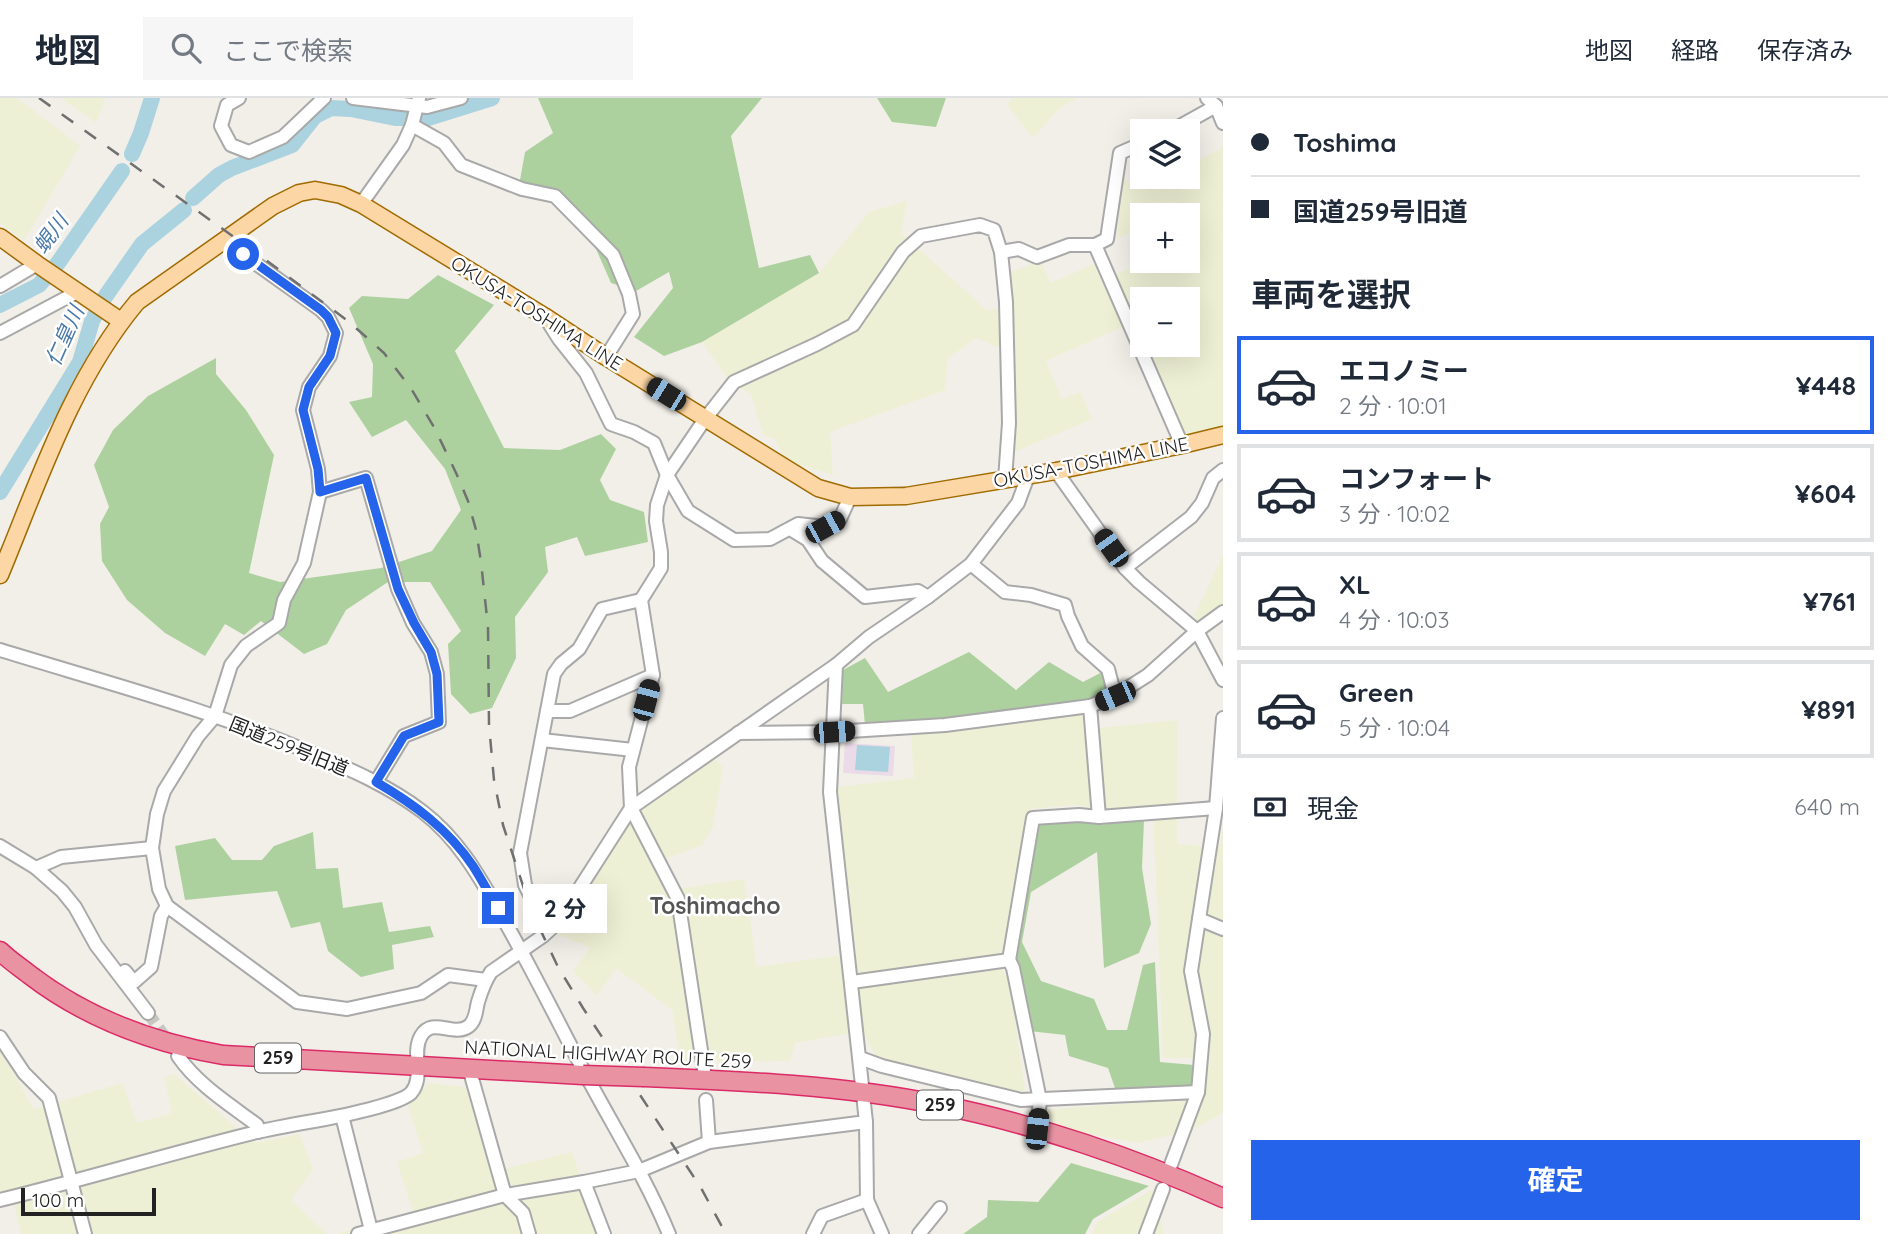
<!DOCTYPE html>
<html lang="ja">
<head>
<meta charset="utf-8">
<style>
	body { margin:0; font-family:Quicksand,"Noto Sans JP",sans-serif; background:#f6f6f7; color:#1f2937; height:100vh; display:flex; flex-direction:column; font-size:26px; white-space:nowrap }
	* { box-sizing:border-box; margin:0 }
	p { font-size:23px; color:#747a83 }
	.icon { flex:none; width:38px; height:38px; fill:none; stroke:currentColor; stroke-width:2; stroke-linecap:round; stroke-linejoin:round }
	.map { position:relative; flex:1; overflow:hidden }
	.side { display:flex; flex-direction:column; background:#fff; width:665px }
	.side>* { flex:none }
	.guide { display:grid; align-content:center; height:154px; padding:0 28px; background:#fff }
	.buttons { position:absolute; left:1130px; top:21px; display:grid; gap:14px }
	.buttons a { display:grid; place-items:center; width:70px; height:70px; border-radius:0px; background:#fff; box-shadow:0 7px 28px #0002; font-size:35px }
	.scale { position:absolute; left:21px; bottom:18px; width:135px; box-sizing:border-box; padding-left:7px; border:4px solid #222; border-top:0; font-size:19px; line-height:24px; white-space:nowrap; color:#222; -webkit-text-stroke:5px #fff; paint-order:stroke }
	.end { position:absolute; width:32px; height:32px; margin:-16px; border:9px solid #2563eb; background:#fff; box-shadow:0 0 0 4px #fff }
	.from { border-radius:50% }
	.bubble { position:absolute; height:49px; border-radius:0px; background:#fff; box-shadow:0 7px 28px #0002; font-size:23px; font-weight:700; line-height:49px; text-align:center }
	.car { position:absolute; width:21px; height:42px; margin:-21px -10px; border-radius:9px; box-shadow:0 0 5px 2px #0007; background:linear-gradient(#222 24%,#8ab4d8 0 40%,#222 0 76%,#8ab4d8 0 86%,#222 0) }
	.guide b { display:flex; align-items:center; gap:24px; height:66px; font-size:26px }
	.guide b+b { border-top:2px solid #e0e1e3 }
	.guide i { width:18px; height:18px; background:#1f2937 }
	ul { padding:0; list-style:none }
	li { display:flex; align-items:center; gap:21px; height:98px; margin:0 14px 10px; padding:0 14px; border:4px solid #e0e1e3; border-radius:0px }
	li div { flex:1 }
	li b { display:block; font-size:26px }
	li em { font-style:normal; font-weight:700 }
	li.active { border-color:#2563eb }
	li>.icon { width:63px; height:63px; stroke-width:1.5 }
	h2 { padding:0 28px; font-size:32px; line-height:84px }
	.pay { display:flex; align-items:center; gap:18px; height:77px; padding:0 28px; font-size:26px }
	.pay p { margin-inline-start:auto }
	.primary-button { display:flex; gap:14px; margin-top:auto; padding:14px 28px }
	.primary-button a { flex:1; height:80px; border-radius:0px; background:#2563eb; color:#fff; font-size:28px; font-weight:700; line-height:80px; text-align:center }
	header { display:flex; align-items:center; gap:42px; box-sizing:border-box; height:98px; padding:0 35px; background:#fff; border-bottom:2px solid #e0e1e3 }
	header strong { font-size:33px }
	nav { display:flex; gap:38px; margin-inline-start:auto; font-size:24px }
	.search { width:490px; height:63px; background:#f6f6f7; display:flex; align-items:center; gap:18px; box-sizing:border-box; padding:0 24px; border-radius:0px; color:#747a83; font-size:26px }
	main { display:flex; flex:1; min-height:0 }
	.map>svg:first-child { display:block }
</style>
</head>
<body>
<header>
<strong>地図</strong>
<div class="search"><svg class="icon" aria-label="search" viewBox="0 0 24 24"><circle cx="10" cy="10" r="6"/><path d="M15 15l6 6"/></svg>ここで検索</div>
<nav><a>地図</a><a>経路</a><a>保存済み</a></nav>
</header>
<main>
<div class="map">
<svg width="1223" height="1136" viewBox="0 0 1223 1136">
	<rect width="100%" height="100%" fill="#f2efe9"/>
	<polygon fill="#ebdbe8" points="845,645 895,648 893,678 843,675"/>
	<g fill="#eef0d5">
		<polygon points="0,0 17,0 80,48 24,143 0,125"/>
		<polygon points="61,0 105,0 96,25"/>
		<polygon points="1011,0 1077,0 1059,11 1033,40 1008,8"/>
		<polygon points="1223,49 1223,328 1183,342 1143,247 1188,247 1188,201 1143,201 1143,246 1133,224 1046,263 1062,301 1080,294 1092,321 1015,354 1012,255 976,240 948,260 945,292 830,334 833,377 786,363 775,341 763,337 751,296 730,284 702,244 819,175 869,114 907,103 901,135 987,212 1010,208 1007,175 1041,163 1051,185 1105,161 1111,179 1143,163 1188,163 1188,117 1143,117 1143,131 1118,140 1120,83 1188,79 1188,68"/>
		<polygon points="1223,457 1223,507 1199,525 1194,518"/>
		<polygon points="1087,612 1089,631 1178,622 1177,746 1220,749 1223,730 1223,1015 1190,1033 1137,1045 1042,1027 1042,1012 1202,1000 1210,960 1163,960 1153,710 1107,712 1074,707 1030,711 1002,853 1002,872 1010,885 1025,995 878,963 862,933 795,945 790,963 679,964 673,913 616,870 597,898 573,873 590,850 558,836 634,716 713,660 723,669 713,729 702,747 668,760 671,792 744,781 757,869 856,855 837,689 914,680 911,637"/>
		<polygon points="0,953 34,1011 122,985 137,1025 172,1015 164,980 174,976 254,1045 299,1036 313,1071 291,1102 327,1136 21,1136 13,1103 0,1106"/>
		<polygon points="429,985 465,989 495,1073 572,1054 599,1136 337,1136 413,1114 397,1064 423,1055 408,1008"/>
		<polygon points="1155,1090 1164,1136 1092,1136 1097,1124"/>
	</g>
	<g fill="#add19e">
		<polygon points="538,0 762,0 731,38 759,170 810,157 819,175 702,244 664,258 634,239 673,190 669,174 636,193 611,185 582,119 559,92 536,90 520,82 525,54 553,35"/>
		<polygon points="877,0 946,0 936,29 892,24"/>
		<polygon points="438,177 494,207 455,253 504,350 560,352 601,336 616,351 600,382 610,402 644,414 648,444 585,458 577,439 545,449 548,474 515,519 516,560 492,610 470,616 451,596 448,546 461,533 430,484 388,484 346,512 327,546 304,556 261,523 244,537 225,526 205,558 165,535 127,502 102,463 100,426 109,409 94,367 113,332 148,298 216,260 216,276 246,312 274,357 249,475 280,484 381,470 432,453 461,412 445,371 406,322 372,339 349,304 372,299 373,266 349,210 362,198 408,201"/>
		<polygon points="969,554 1016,592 1049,564 1083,584 1104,573 1109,591 1087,603 941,621 865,627 863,606 842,606 843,572 865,560 888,594"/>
		<polygon points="1079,722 1099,727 1144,722 1142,770 1151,826 1139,855 1104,870 1097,754 1031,794 1022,844 1041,883 1094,901 1107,932 1127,932 1143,867 1155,864 1160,964 1194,967 1191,990 1116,993 1108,970 1069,958 1065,937 1029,933 1018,867 1014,857 1037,725"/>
		<polygon points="313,734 316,771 338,770 343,810 382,804 389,834 430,828 434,839 392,847 394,871 361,879 328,853 320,824 291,830 277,793 185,802 175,748 215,740 232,762 262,762 274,748"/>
		<polygon points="1071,1065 1149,1088 1093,1121 1085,1136 963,1136 987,1119 988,1102 1038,1104"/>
	</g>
	<polygon fill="#aad3df" points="857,647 890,649 888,674 855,672"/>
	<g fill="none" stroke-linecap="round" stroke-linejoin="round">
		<g stroke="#aad3df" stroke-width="16">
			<polyline points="132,56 141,35 152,0"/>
			<polyline points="193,100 219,77 232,70 292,47 315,18 331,10 351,11 395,20 428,20 492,0"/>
			<polyline points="0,207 39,187 58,165 122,73"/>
			<polyline points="0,394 80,264 92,223 105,199 142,146 184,112"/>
		</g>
		<polyline stroke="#c8c6c1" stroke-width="12" stroke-dasharray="12 6" stroke-linecap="butt" points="148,915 170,946"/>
		<g stroke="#a9a9a9" stroke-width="16">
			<g id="minor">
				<polyline points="239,0 227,7 221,28 231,47 249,54 283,39 324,0"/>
				<polyline points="353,0 427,9 461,0"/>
				<polyline points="1207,0 1216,8 1223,25"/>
				<polyline points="412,27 444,45 461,67 522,91 555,98 613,157 629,196 633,216 606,259"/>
				<polyline points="1171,33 1216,8"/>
				<polyline points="361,106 403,47 412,27 419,0"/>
				<polyline points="223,142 321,212 328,219 336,235 330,258 309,289 303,312 318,371 320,394 304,465 284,502 279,525 246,548 231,567 215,618 198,638 164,693 157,716 152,750 159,791 167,808 297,904 347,911 421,895 448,877 486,882"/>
				<polyline points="1095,147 1182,347"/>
				<polyline points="1001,154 1019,151 1037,159 1069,147 1095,147 1107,141 1120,55 1143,45"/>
				<polyline points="0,188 37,166"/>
				<polyline points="547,222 559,241 586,275 611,326 634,334 654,345 667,377 688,413 734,442 770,441 798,426 825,429 840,421 850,399"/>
				<polyline points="0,235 79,193"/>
				<polyline points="1056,373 1125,470 1139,484 1197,533 1223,582"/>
				<polyline points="320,394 366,380 398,491 413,525 431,554 437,576 439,624 404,638 376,684"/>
				<polyline points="790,431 808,442 822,463 865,499 918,493 928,499"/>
				<polyline points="971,466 1005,494 1031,497 1065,507 1068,518 1082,548 1108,571 1115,598"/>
				<polyline points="1125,470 1191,419 1202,405 1213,380 1223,372"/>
				<path d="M0,552C104,584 211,612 311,655C350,671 389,688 423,714C457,740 478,776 499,813C530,867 557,922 586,977C614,1030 646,1080 669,1136"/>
				<polyline points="1090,608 1099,719"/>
				<polyline points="547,613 570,613 653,577"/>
				<polyline points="738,635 834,634 945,627 1090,608 1115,598 1148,577 1197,533 1223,514"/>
				<polyline points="542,642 633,652"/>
				<polyline points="0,748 36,770 62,793 75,809 96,847 148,915"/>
				<polyline points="36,770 61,759 152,750"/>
				<polyline points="1199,821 1223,831"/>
				<polyline points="548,833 525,787 520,755 554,576 561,566 579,551 602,511 641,502"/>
				<polyline points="1009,862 1013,870 1040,1002 1037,1031"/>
				<polyline points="125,873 134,884 151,869 161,818 167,808"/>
				<polyline points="852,884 1009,862 1033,720 1079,717 1099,719 1216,710"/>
				<polyline points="0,939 24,975 49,1000 85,1136"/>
				<path d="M178,958C198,987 229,1006 257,1027L258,1034"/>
				<polyline points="860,960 882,968 1021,1002 1198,994"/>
				<polyline points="471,970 471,977 505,1097 523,1115 529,1136"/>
				<polyline points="704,972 678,801 631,710 629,669 653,577 641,502 661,470 661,454 656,423 657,407 667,377 705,321 734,284 817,246 853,227 903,154 921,138 980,127 994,132 1001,154 1006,204 1009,325 1005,382"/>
				<polyline points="706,1002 709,1044"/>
				<polyline points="342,1018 372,1136"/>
				<polyline points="866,1024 867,1102 882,1136"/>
				<polyline points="1169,1072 1198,994 1203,936 1191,873 1216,710 1223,620"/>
				<polyline points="584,1084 604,1136"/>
				<path d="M0,1102C86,1081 171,1055 257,1034C279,1029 302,1025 325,1021C342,1018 400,1006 411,995C425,979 411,955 421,938C433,918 453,940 469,928C476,922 476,912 478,904C481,894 485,883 491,874L543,838L558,824L631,710L836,567L869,539L928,499L971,466L1018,405L1028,378"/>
				<polyline points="358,1136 505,1097 584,1084 639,1073 709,1044 866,1024 830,694 836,567"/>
				<polyline points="813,1136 822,1118 867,1102"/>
				<polyline points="919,1136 940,1110"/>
				<polyline points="1146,1136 1163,1091"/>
			</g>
		</g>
		<g stroke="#a06b00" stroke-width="19">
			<g id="major">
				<polyline points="0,139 37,166 121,223"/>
				<path d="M0,477C39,383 71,283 137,204L273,108L299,95L315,92L341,97L361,106L544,218L606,259L818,390L850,399L906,398L1056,373L1182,347L1223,337"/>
			</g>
		</g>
		<g stroke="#dc2a67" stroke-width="21">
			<g id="highway">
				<path d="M0,853C9,862 20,869 30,877C86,920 154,945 223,957L583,977"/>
				<path d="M644,979C743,983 843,987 940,1007C1035,1026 1135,1060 1223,1100"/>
			</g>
		</g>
		<use href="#minor" stroke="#fff" stroke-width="12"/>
		<use href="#major" stroke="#fcd6a4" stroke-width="16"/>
		<use href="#highway" stroke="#e892a2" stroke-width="18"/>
		<polyline stroke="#707070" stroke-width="2.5" stroke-dasharray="14 14" stroke-linecap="butt" points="39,0 255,154 348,223 384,255 412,292 435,331 457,377 468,403 476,432 481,464 488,529 489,627 494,682 503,727 531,812 558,869 583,910 701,1090 726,1136"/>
		<g stroke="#dc2a67" stroke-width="21" stroke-linecap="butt">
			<polyline id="highway-bridge" points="583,977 644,979"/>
		</g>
		<use href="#highway-bridge" stroke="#e892a2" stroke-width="18"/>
	</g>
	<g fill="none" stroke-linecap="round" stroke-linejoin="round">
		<path stroke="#2563eb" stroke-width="9" d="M243,156L321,212L328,219L336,235L330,258L309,289L303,312L318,371L320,394L366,380L398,491L414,525L431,554L437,576L439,624L404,638L376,684C414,706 448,731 473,768C482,782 489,796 498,810"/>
	</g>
	<g text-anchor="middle" stroke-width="5" stroke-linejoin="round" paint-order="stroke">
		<g fill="#fff" stroke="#646464" stroke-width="2">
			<rect x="255" y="945.5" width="46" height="29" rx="5"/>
			<rect x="917" y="992.5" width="46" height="29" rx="5"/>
		</g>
		<g font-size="18" font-weight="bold" fill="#222">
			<text x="278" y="966">259</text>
			<text x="940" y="1013">259</text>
		</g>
		<g font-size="19" fill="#222" stroke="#fff">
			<text transform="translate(537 215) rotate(32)" y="7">OKUSA-TOSHIMA LINE</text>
			<text transform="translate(1091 364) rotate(-11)" y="7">OKUSA-TOSHIMA LINE</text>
			<text transform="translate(289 648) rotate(22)" y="7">国道259号旧道</text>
			<text transform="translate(608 956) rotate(3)" y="7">NATIONAL HIGHWAY ROUTE 259</text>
		</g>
		<g font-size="21" font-style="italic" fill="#4a7aab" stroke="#fff">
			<text transform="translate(51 136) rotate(-54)" y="7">蜆川</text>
			<text transform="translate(65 238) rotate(-66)" y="7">仁皇川</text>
		</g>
		<g font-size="23" font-weight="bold" fill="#555" stroke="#fff">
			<text x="715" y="816">Toshimacho</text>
		</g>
	</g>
</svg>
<div class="buttons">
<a><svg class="icon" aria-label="layers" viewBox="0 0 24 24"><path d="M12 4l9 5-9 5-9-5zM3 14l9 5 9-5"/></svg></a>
<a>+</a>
<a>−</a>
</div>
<div class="scale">100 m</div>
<i class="end from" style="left:243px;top:156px"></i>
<i class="end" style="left:498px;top:810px"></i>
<div class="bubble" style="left:523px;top:786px;width:84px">2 分</div>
<i class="car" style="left:666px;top:296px;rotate:302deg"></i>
<i class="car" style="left:825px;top:429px;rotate:61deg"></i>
<i class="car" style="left:1111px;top:450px;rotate:324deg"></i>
<i class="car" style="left:1115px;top:598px;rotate:247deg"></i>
<i class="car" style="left:646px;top:602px;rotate:15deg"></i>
<i class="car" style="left:834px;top:634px;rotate:86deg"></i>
<i class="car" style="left:1037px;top:1031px;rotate:6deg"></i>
</div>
<section class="side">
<div class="guide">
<b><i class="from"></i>Toshima</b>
<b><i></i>国道259号旧道</b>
</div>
<h2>車両を選択</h2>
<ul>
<li class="active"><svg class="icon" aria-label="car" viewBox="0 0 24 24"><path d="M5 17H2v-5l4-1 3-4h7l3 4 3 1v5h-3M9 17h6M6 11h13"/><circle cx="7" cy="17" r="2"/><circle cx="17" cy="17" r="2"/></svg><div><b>エコノミー</b><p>2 分 · 10:01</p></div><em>¥448</em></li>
<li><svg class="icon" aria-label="car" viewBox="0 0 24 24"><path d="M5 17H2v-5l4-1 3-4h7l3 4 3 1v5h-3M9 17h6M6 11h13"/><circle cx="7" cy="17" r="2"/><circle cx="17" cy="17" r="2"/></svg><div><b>コンフォート</b><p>3 分 · 10:02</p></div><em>¥604</em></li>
<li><svg class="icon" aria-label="car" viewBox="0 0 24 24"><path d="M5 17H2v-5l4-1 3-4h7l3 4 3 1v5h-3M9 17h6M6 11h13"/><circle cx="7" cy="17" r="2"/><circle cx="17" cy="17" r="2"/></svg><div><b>XL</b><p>4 分 · 10:03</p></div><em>¥761</em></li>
<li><svg class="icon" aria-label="car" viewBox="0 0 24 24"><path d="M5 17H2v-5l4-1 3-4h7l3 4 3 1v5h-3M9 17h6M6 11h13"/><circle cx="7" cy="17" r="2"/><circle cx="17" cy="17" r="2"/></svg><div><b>Green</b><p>5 分 · 10:04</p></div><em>¥891</em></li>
</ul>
<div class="pay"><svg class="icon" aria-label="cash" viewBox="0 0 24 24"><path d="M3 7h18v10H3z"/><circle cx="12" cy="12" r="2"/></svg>現金<p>640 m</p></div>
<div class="primary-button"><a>確定</a></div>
</section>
</main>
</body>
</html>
